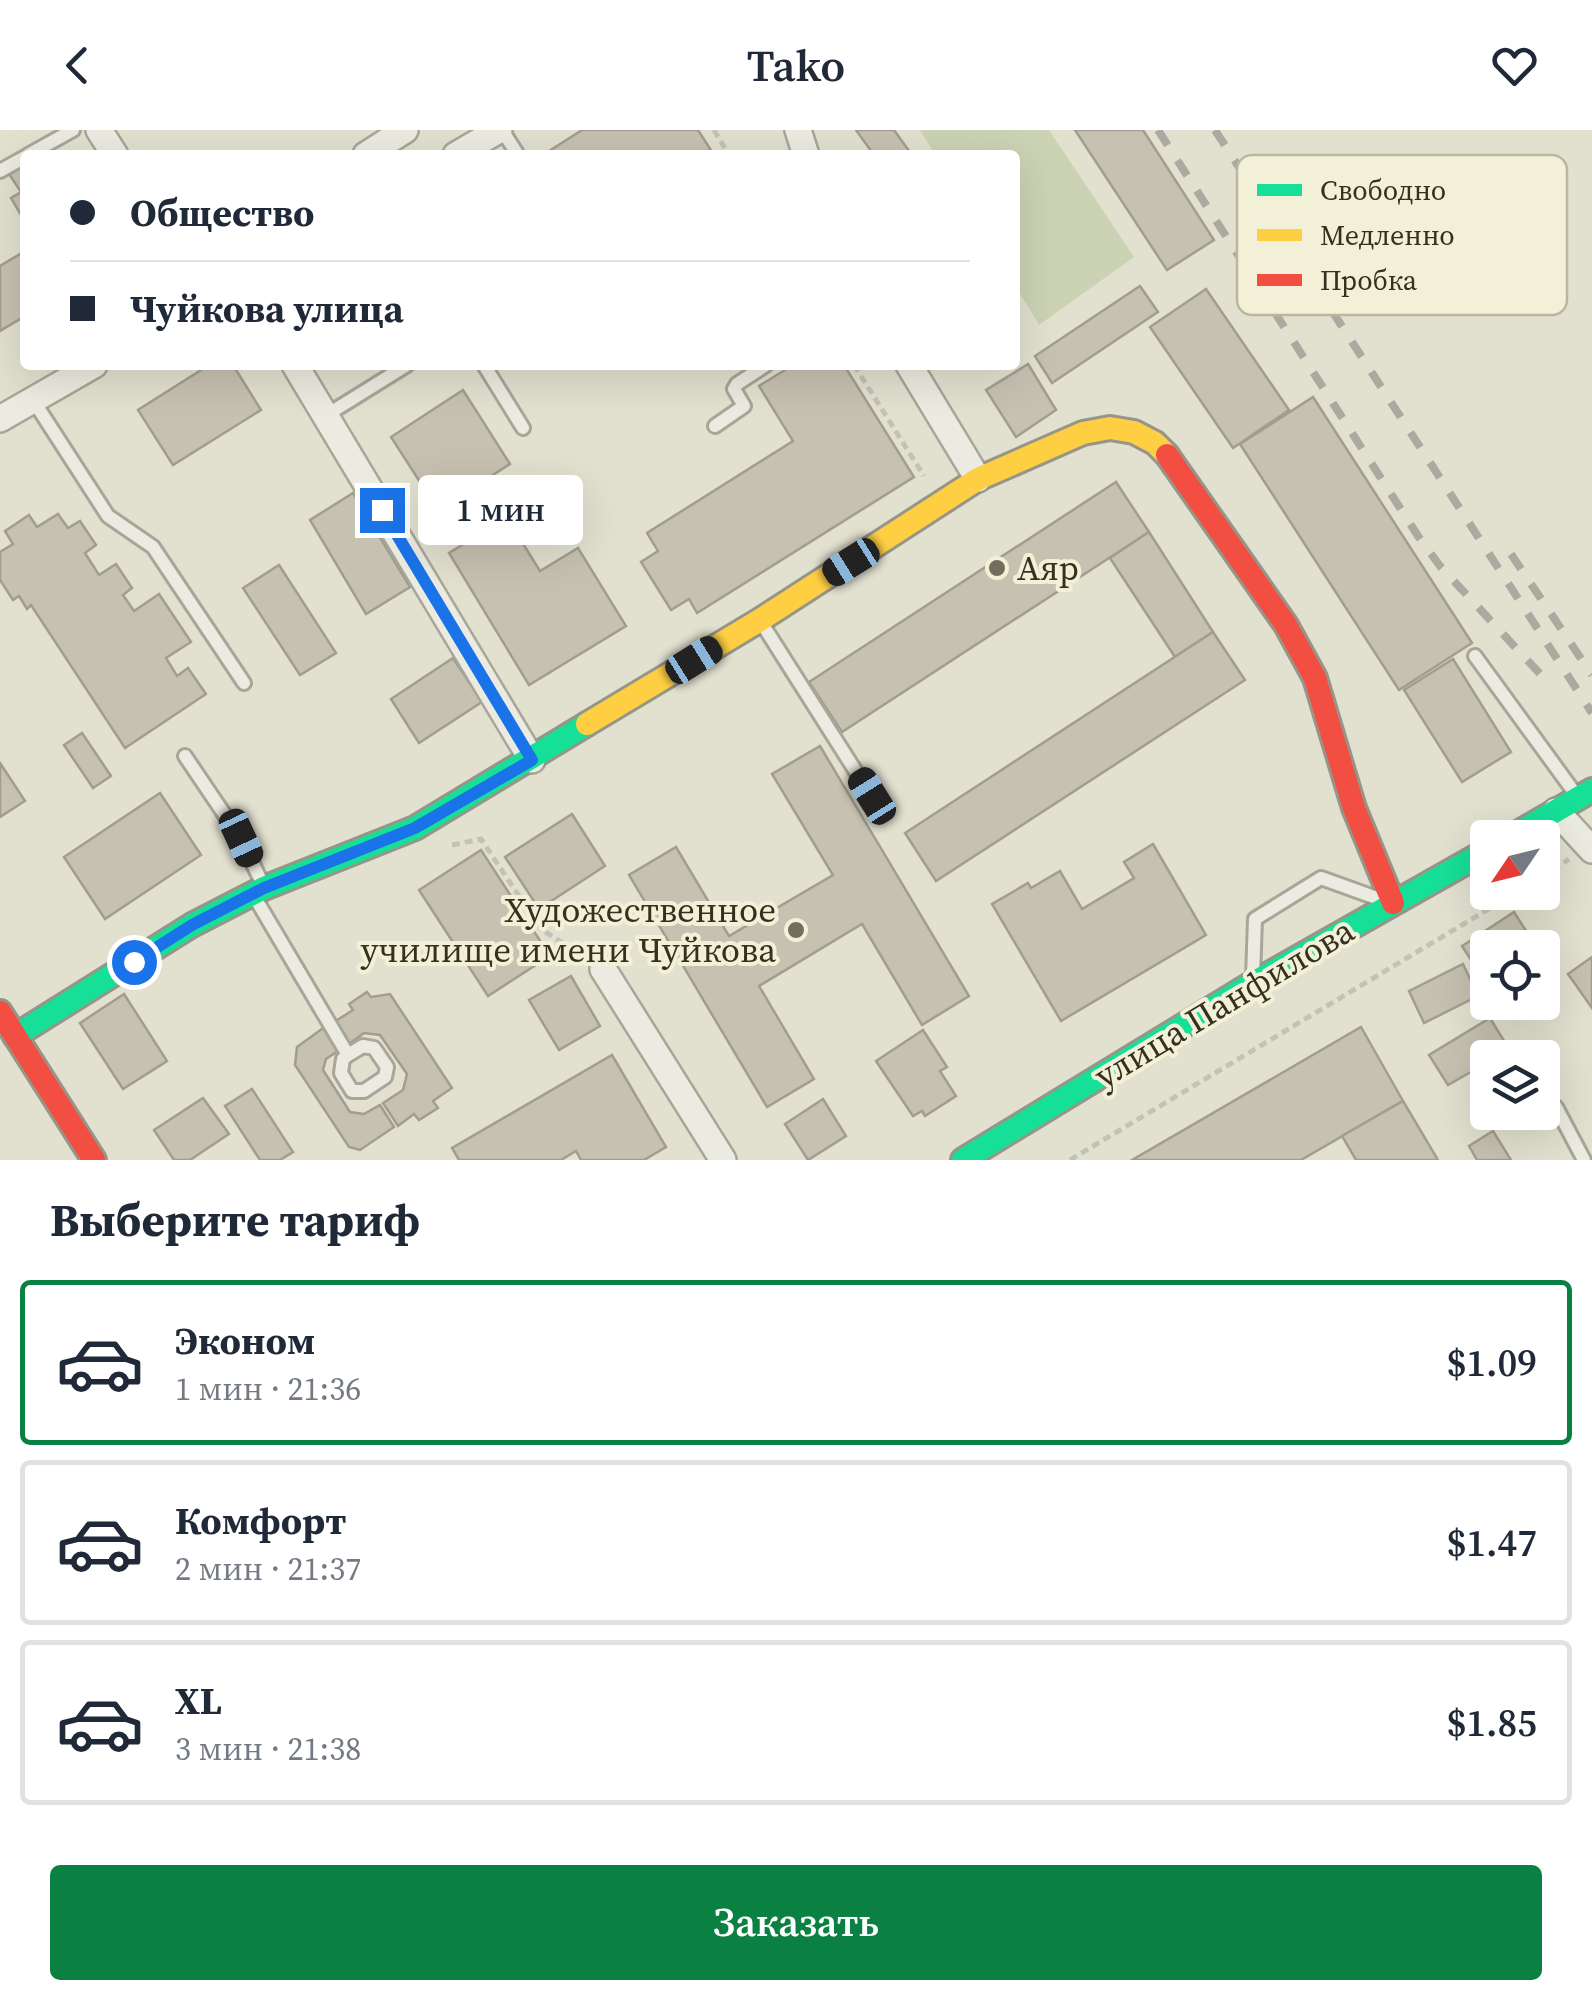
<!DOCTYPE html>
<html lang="ru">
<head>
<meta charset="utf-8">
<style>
	body { margin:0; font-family:"Source Serif 4",serif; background:#f2f2f3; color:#1f2937; height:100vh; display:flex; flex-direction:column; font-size:38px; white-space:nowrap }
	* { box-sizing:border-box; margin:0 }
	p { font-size:32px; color:#747a83 }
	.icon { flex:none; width:55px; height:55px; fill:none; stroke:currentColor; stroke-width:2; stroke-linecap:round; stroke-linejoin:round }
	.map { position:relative; height:1030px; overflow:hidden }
	.drawer { display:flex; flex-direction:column; background:#fff; flex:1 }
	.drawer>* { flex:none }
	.top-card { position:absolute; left:20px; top:20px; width:1000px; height:220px; border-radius:10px; box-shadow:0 10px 40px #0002; display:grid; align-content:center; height:220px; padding:0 50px; background:#fff }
	.needle { width:65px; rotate:235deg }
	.tools { position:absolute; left:1470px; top:690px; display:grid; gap:20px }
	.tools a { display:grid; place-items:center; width:90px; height:90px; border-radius:10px; background:#fff; box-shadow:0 10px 40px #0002; font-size:50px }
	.end { position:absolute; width:45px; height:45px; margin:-22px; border:12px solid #1a73e8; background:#fff; box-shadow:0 0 0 5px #fff }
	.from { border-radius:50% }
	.bubble { position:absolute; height:70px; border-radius:10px; background:#fff; box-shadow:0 10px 40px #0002; font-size:32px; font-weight:600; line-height:70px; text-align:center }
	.car { position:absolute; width:30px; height:60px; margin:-30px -15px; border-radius:12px; box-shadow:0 0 8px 2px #0007; background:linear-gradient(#222 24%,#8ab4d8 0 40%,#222 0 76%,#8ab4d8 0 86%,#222 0) }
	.top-card b { display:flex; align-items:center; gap:35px; height:95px; font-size:38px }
	.top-card b+b { border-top:2px solid #e0e1e3 }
	.top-card i { width:25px; height:25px; background:#1f2937 }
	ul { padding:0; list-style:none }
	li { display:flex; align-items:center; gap:30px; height:165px; margin:0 20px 15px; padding:0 30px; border:5px solid #e0e1e3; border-radius:10px }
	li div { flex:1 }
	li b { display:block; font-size:38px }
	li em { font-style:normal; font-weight:600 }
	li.on { border-color:#0b8043 }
	li>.icon { width:90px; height:90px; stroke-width:1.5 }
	h2 { padding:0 50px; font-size:45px; line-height:120px }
	.button { display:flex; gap:20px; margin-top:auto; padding:20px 50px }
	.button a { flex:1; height:115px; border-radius:10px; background:#0b8043; color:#fff; font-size:40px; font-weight:600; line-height:115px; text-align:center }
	header { display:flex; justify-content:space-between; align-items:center; height:130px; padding:0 50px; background:#fff; font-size:45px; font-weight:600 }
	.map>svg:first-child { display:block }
</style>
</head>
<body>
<header><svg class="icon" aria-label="back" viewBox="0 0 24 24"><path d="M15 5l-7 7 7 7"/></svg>Tako<svg class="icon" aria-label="heart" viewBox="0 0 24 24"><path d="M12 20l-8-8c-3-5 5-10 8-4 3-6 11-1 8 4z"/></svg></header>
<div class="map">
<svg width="1592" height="1030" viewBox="0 0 1592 1030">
	<rect width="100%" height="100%" fill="#e2e1d0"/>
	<polygon fill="#cbd3b4" points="920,0 1049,0 1134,127 1039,195 1015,155 1015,25 935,25"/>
	<g fill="#c6c1b1" stroke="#a29e8f" stroke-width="2.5">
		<polygon points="582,0 698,0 714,25 543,25"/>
		<polygon points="856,0 894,0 912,25 874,25"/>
		<polygon points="1075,0 1143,0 1214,110 1167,140"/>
		<polygon points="25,34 25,92 11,68 21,62 9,44"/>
		<polygon points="25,121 25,186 0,201 0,136"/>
		<polygon points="1140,156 1158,182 1052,253 1035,226"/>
		<polygon points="1206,159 1289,280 1233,318 1150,197"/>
		<polygon points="1028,234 1056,280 1016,307 986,260"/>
		<polygon points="209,235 233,235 261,280 173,335 138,280"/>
		<polygon points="793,235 844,235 914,347 697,483 689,469 671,480 641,432 658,421 647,403 793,311 759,256"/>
		<polygon points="463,260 510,334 438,380 391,307"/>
		<polygon points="1313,267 1472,513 1399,560 1240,314"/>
		<polygon points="1116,352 1149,402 842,602 809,552"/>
		<polygon points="353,363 410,457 366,484 310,390"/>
		<polygon points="58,384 68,398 80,391 96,415 85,423 99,445 116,434 132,458 123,465 134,481 159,464 191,512 166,528 177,546 188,538 206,564 125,618 31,475 27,479 19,466 13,470 0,450 0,422 13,414 5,401 29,385 37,397"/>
		<polygon points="507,388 540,441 578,418 626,496 529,555 449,423"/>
		<polygon points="1149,402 1213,502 1175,527 1110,428"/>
		<polygon points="279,435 336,523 300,545 243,458"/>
		<polygon points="1213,502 1245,550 936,751 905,703"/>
		<polygon points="453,528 482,572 419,613 391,569"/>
		<polygon points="1453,529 1511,622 1462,652 1404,560"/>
		<polygon points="82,603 111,646 93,658 64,615"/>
		<polygon points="820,616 969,866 922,895 862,794 759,856 814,949 767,977 629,745 676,717 729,806 833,745 772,644"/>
		<polygon points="0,633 25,671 0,687"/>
		<polygon points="160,663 201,725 105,789 64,727"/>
		<polygon points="572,684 605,736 539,779 505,727"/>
		<polygon points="1153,714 1206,805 1061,891 992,774 1028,753 1031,758 1060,741 1082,779 1134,748 1124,732"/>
		<polygon points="481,720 550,826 488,866 419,760"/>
		<polygon points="1514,782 1537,818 1488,818 1488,856 1462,816"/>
		<polygon points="1592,827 1592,878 1568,844"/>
		<polygon points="1463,834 1478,866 1424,893 1409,861"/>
		<polygon points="571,846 600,896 559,920 529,870"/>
		<polygon points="367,862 371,867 390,864 452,958 433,971 438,978 419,990 414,984 398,996 383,973 403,960 407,944 380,905 364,903 346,916 331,894 353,880 349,874"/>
		<polygon points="124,864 167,931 123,959 80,893"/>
		<polygon points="1490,888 1509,919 1494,928 1488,928 1488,932 1448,955 1429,925"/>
		<polygon points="326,896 341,919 326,929 323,940 350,982 364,984 380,975 394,997 360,1020 349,1017 295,935 297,917"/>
		<polygon points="1361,897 1403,971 1301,1030 1132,1030"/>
		<polygon points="923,900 947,937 940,941 956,966 925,986 922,981 913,986 876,931"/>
		<polygon points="1536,915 1551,939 1542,945 1542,928 1516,928"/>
		<polygon points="612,925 666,1017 644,1030 581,1030 576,1021 561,1030 459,1030 452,1018"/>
		<polygon points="252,959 293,1022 280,1030 260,1030 225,976"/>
		<polygon points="203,968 229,1004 190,1030 174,1030 154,1000"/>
		<polygon points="823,969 846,1006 808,1030 785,994"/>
		<polygon points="1403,971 1438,1030 1356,1030 1342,1006"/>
		<polygon points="1493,1001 1511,1030 1477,1030 1469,1016"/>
	</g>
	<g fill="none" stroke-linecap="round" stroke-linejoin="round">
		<g stroke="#a8a698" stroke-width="18">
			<g id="lane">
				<polyline points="502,0 518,25"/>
				<polyline points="28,25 73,0"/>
				<polyline points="0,41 25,27"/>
				<polyline points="484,235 523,298"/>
				<polyline points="33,270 108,386 153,417 244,553"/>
				<polyline points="325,286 407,235"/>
				<polyline points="715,296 744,276 734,259 737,254 766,235"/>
				<polyline points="761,492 872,667"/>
				<polyline points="1475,526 1577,666"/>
				<polyline points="185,626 241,709 263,755"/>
				<polyline points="254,766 348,925 343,929 341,943 352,961 364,961 385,947 387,937 374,918 363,916 348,925"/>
				<polyline points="1253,848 1255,789 1321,748 1385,771"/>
				<polyline points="1556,977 1584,1030"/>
			</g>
		</g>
		<g stroke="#a8a698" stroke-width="30">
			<g id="street">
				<polyline points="99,0 115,25"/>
				<polyline points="798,0 806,25"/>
				<polyline points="366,25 405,0"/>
				<polyline points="456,25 499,0"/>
				<polyline points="295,235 532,630"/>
				<polyline points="909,235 978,349"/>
				<polyline points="0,289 94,235"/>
				<polyline points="1556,681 1592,720"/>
				<polyline points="603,839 723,1030"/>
			</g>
		</g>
		<g stroke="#979588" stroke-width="28">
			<g id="fast">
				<polyline points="1509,708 1592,660"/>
				<polyline points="15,906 192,795 264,758 415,698 587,594"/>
				<polyline points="963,1030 1253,853 1488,720"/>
			</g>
		</g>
		<g stroke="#979588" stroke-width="28">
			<polyline id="slow" points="587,594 760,490 978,349 1083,303 1110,298 1134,302 1155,313 1167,325"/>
		</g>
		<g stroke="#979588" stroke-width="28">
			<g id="jam">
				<polyline points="1167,325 1286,495 1315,548 1354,678 1393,773"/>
				<polyline points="0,882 94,1030"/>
			</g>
		</g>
		<g stroke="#c3c2b7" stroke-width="5" stroke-dasharray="8 5" stroke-linecap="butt">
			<polyline points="714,0 729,25"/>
			<polyline points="854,235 924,346"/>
			<polyline points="452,715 481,709 541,799 584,827"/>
			<polyline points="1542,747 1569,729"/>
			<polyline points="1070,1030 1517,762"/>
		</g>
		<use href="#lane" stroke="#ebebe1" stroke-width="12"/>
		<use href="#street" stroke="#ebebe1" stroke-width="25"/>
		<use href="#fast" stroke="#16e098" stroke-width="22"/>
		<use href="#slow" stroke="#ffcf43" stroke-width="22"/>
		<use href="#jam" stroke="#f24e42" stroke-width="22"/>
		<g stroke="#abaaa1" stroke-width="8" stroke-dasharray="18 18" stroke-linecap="butt">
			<polyline points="1158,0 1418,406 1440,436 1542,546"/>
			<polyline points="1215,0 1592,583"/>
			<polyline points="1511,424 1592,545"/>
		</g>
	</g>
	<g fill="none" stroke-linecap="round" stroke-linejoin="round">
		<polyline stroke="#1a73e8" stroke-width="12" points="134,832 192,795 264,758 415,698 532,630 382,380"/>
	</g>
	<g fill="#726e5e" stroke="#f2f1d7" stroke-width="4">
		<circle cx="997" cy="438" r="10"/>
		<circle cx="796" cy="800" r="10"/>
	</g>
	<g text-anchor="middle" stroke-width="8" stroke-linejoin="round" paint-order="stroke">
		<g font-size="35" fill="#363021" stroke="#f2f1d7" text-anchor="start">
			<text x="1017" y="450">Аяр</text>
			<text x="776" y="792" text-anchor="end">Художественное<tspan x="776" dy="40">училище имени Чуйкова</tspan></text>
		</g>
		<g font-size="35" fill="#363021" stroke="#f2f1d7">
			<text transform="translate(1224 873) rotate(-31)" y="12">улица Панфилова</text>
		</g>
	</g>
	<rect x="1237" y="25" width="330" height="160" rx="15" fill="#f2f1d7" stroke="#bab7a0" stroke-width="2.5"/>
	<rect x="1257" y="54" width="45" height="12" fill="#16e098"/>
	<rect x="1257" y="99" width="45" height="12" fill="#ffcf43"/>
	<rect x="1257" y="144" width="45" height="12" fill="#f24e42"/>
	<g font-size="28" fill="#363021">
		<text x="1320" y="70">Свободно</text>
		<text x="1320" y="115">Медленно</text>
		<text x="1320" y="160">Пробка</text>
	</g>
</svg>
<div class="tools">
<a><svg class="needle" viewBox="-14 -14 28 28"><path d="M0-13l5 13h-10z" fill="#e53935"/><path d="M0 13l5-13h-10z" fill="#747a83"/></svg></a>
<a><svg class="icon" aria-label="locate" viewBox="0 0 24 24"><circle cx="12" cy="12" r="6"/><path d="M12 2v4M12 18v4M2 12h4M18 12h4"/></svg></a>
<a><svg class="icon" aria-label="layers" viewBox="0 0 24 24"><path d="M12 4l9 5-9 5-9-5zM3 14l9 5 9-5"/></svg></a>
</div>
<i class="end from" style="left:134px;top:832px"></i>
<i class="end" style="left:382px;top:380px"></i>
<div class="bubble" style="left:418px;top:345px;width:165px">1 мин</div>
<i class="car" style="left:851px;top:432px;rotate:238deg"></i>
<i class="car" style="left:694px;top:530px;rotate:58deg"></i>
<i class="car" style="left:872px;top:666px;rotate:328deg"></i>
<i class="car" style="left:241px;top:708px;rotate:155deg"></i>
<div class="top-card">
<b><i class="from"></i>Общество</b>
<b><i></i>Чуйкова улица</b>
</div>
</div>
<section class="drawer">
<h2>Выберите тариф</h2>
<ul>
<li class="on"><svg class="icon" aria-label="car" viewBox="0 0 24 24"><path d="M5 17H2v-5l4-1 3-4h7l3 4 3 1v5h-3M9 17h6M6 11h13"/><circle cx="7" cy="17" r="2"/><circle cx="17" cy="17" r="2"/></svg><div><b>Эконом</b><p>1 мин · 21:36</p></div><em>$1.09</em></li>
<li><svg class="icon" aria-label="car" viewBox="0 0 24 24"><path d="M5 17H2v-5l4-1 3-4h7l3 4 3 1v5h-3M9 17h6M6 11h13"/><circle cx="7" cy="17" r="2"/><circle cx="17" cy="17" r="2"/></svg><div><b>Комфорт</b><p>2 мин · 21:37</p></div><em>$1.47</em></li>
<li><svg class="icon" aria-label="car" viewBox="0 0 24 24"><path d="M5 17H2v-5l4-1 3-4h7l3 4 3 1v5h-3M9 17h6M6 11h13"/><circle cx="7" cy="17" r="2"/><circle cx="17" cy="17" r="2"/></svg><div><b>XL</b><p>3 мин · 21:38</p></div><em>$1.85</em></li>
</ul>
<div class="button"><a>Заказать</a></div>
</section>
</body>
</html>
